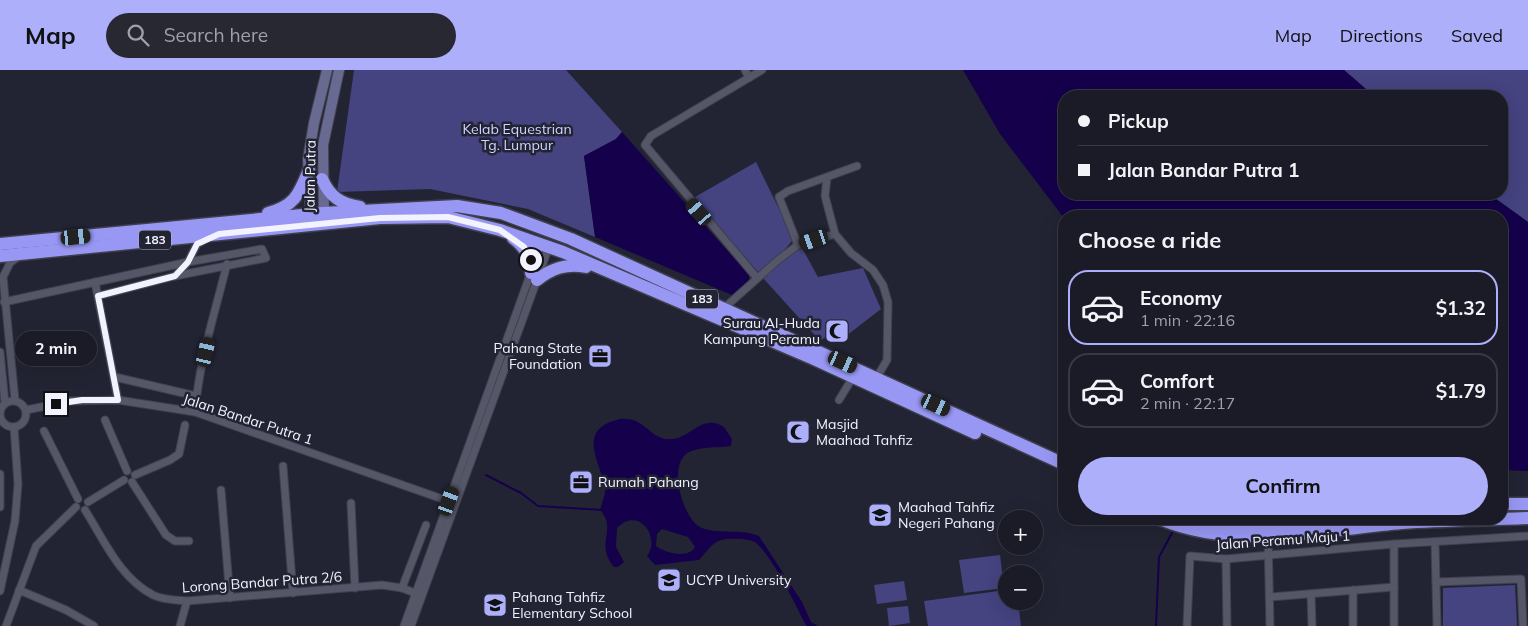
<!DOCTYPE html>
<html lang="en">
<head>
<meta charset="utf-8">
<style>
	body { margin:0; font-family:Mulish,sans-serif; background:#272832; color:#f1f3f6; height:100vh; display:flex; flex-direction:column; font-size:19px; white-space:nowrap }
	* { box-sizing:border-box; margin:0 }
	p { font-size:16px; color:#9fa1a7 }
	.icon { flex:none; width:28px; height:28px; fill:none; stroke:currentColor; stroke-width:2; stroke-linecap:round; stroke-linejoin:round }
	.map { position:relative; flex:1; overflow:hidden }
	.sheet { position:absolute; left:1058px; top:140px; width:450px; height:315px; display:flex; flex-direction:column; background:#1a1b26; border-radius:20px; box-shadow:0 5px 20px #0002,0 0 0 1px #383943 }
	.sheet>* { flex:none }
	.guide { position:absolute; left:1058px; top:20px; width:450px; height:110px; border-radius:20px; box-shadow:0 5px 20px #0002,0 0 0 1px #383943; display:grid; align-content:center; height:110px; padding:0 20px; background:#1a1b26 }
	.buttons { position:absolute; left:998px; top:440px; display:grid; gap:10px }
	.buttons a { display:grid; place-items:center; width:45px; height:45px; border-radius:50%; background:#1a1b26; box-shadow:0 5px 20px #0002,0 0 0 1px #383943; font-size:25px }
	.end { position:absolute; width:22px; height:22px; margin:-11px; border:6px solid #f2f3fe; background:#111; box-shadow:0 0 0 2px #111 }
	.from { border-radius:50% }
	.bubble { position:absolute; height:35px; border-radius:18px; background:#1a1b26; box-shadow:0 5px 20px #0002,0 0 0 1px #383943; font-size:16px; font-weight:700; line-height:35px; text-align:center }
	.car { position:absolute; width:15px; height:30px; margin:-15px -8px; border-radius:6px; box-shadow:0 0 4px 1px #0007; background:linear-gradient(#222 24%,#8ab4d8 0 40%,#222 0 76%,#8ab4d8 0 86%,#222 0) }
	.guide b { display:flex; align-items:center; gap:18px; height:48px; font-size:19px }
	.guide b+b { border-top:1px solid #383943 }
	.guide i { width:12px; height:12px; background:#f1f3f6 }
	ul { padding:0; list-style:none }
	li { display:flex; align-items:center; gap:15px; height:75px; margin:0 10px 8px; padding:0 10px; border:2px solid #383943; border-radius:20px }
	li div { flex:1 }
	li b { display:block; font-size:19px }
	li em { font-style:normal; font-weight:700 }
	li.on { border-color:#adaffb }
	li>.icon { width:45px; height:45px; stroke-width:1.5 }
	h2 { padding:0 20px; font-size:22px; line-height:60px }
	.action { display:flex; gap:10px; margin-top:auto; padding:10px 20px }
	.action a { flex:1; height:58px; border-radius:30px; background:#adaffb; color:#111; font-size:20px; font-weight:700; line-height:58px; text-align:center }
	header { display:flex; align-items:center; gap:30px; box-sizing:border-box; height:70px; padding:0 25px; background:#adaffb; color:#111 }
	header strong { font-size:24px }
	nav { display:flex; gap:28px; margin-inline-start:auto; font-size:18px }
	.search { width:350px; height:45px; background:#272832; display:flex; align-items:center; gap:12px; box-sizing:border-box; padding:0 18px; border-radius:28px; color:#9fa1a7; font-size:19px }
	.map>svg:first-child { display:block }
</style>
</head>
<body>
<header>
<strong>Map</strong>
<div class="search"><svg class="icon" aria-label="search" viewBox="0 0 24 24"><circle cx="10" cy="10" r="6"/><path d="M15 15l6 6"/></svg>Search here</div>
<nav><a>Map</a><a>Directions</a><a>Saved</a></nav>
</header>
<div class="map">
<svg width="1528" height="556" viewBox="0 0 1528 556">
	<rect width="100%" height="100%" fill="#232433"/>
	<g fill="#454380">
		<polygon points="354,0 566,0 622,62 616,69 584,86 595,167 528,139 430,119 337,122"/>
		<polygon points="1344,0 1528,0 1528,152 1489,124 1501,124 1501,26 1374,26"/>
		<polygon points="756,92 782,145 792,171 781,184 758,202 697,132 695,127"/>
		<polygon points="802,178 818,207 863,198 881,239 846,266 845,256 828,258 828,265 820,271 763,208 791,184"/>
		<polygon points="1000,485 1004,518 964,523 959,490"/>
		<polygon points="904,511 907,530 877,534 874,515"/>
		<polygon points="1515,515 1517,556 1443,556 1443,518"/>
		<polygon points="1006,520 1006,531 1018,531 1021,556 928,556 924,531"/>
		<polygon points="908,536 910,553 889,556 887,538"/>
	</g>
	<g fill="#15004b" fill-rule="evenodd">
		<polygon points="963,0 1344,0 1374,26 1064,26 1064,124 1489,124 1528,152 1528,401 1501,400 1501,146 1064,148 1000,64"/>
		<polygon points="622,62 749,205 749,211 732,225 595,167 584,86 616,69"/>
		<path d="M620,349C644,346 649,368 668,369C690,371 701,342 724,357L732,369L731,376C718,378 697,376 686,384C668,399 684,451 702,458C720,465 741,458 759,466L802,532L811,552L818,556H807L804,552C795,533 771,485 756,473C750,468 729,468 721,470C711,473 706,483 699,490L655,495L647,486C661,468 639,435 617,458L616,477L624,492L618,497H614C594,474 618,459 600,440C602,433 606,424 605,417C598,388 577,359 620,349ZM662,459L688,467L695,477C689,489 665,483 656,476L657,464Z"/>
	</g>
	<g fill="none" stroke-linecap="round" stroke-linejoin="round">
		<g stroke="#15004b" stroke-width="2">
			<polyline points="486,405 521,423 538,436 602,440"/>
			<polyline points="1156,556 1159,487 1172,463"/>
		</g>
		<g stroke="#3f404d" stroke-width="9">
			<g id="street">
				<polyline points="745,0 749,8"/>
				<polyline points="827,108 825,126 835,164 851,183 873,200 883,215 888,232 887,290 877,307"/>
				<polyline points="798,175 779,127 788,121 857,96"/>
				<polyline points="175,206 188,192 197,174 206,169"/>
				<polyline points="757,208 645,75 651,66 762,0"/>
				<polyline points="95,212 118,330"/>
				<polyline points="4,232 188,192 262,179 266,188 175,206 98,226"/>
				<polyline points="723,239 778,190 798,175 835,164"/>
				<polyline points="0,282 5,333"/>
				<polyline points="115,307 196,326"/>
				<polyline points="15,330 3,207 10,193 19,186"/>
				<polyline points="839,330 853,307"/>
				<circle cx="13" cy="344" r="13"/>
				<polyline points="26,340 71,331 118,330 195,342 451,432"/>
				<path d="M195,342C199,292 215,242 227,194"/>
				<polyline points="105,350 127,401"/>
				<polyline points="44,361 78,429"/>
				<polyline points="283,396 293,523"/>
				<polyline points="0,404 0,437"/>
				<polyline points="135,405 170,390 179,384 185,355"/>
				<polyline points="132,412 166,465 175,471 189,471"/>
				<polyline points="221,420 230,528"/>
				<polyline points="88,432 124,410"/>
				<polyline points="351,433 355,518"/>
				<path d="M85,440C104,470 120,508 153,525C163,530 176,530 187,531L382,515L402,518L420,525"/>
				<polyline points="1268,466 1270,556"/>
				<polyline points="1435,472 1437,556"/>
				<polyline points="1394,474 1394,556"/>
				<polyline points="1226,489 1227,556"/>
				<polyline points="1436,512 1521,509 1523,556"/>
				<polyline points="402,518 426,455"/>
				<polyline points="19,520 66,540 94,556"/>
				<polyline points="1353,520 1353,556"/>
				<polyline points="0,521 15,451 18,414 14,357"/>
				<polyline points="1311,524 1312,556"/>
				<polyline points="1270,527 1394,517"/>
				<polyline points="6,556 36,476 76,437"/>
				<polyline points="180,556 187,531"/>
				<polyline points="404,556 539,180 545,176 547,182 537,210 411,556"/>
				<polyline points="1187,556 1190,486 1226,489 1394,474 1528,466"/>
			</g>
		</g>
		<g stroke="#3f404d" stroke-width="12">
			<g id="secondary">
				<polyline points="324,150 323,75 339,0"/>
				<polyline points="311,152 308,89 314,53 327,0"/>
			</g>
		</g>
		<g stroke="#3f404d" stroke-width="15">
			<g id="highway">
				<path d="M322,109C330,127 341,134 360,137"/>
				<path d="M268,143C295,136 299,124 309,100"/>
				<path d="M513,168C526,178 531,187 531,203"/>
				<polyline points="0,174 323,143 457,136 501,143 571,169 1064,394"/>
				<polyline points="0,186 380,148 448,147 500,160 563,182 814,289 975,363"/>
				<path d="M537,210C552,198 567,193 586,197"/>
				<polyline points="1501,434 1528,434"/>
				<path d="M1160,449C1237,481 1322,460 1402,453C1444,450 1486,450 1528,448"/>
				<polyline points="1191,449 1212,455 1241,458 1358,449"/>
			</g>
		</g>
		<use href="#street" stroke="#555668" stroke-width="7"/>
		<use href="#secondary" stroke="#696a92" stroke-width="10"/>
		<use href="#highway" stroke="#9897f4" stroke-width="12"/>
	</g>
	<g fill="none" stroke-linecap="round" stroke-linejoin="round">
		<polyline stroke="#f2f3fe" stroke-width="6" points="56,334 82,330 118,330 98,226 175,206 188,192 197,174 219,164 380,148 448,147 500,160 524,177 531,190"/>
	</g>
	<defs>
		<g id="mosque-square" transform="scale(1.25)"><rect x="-9" y="-9" width="18" height="18" rx="4" fill="#adaffb" stroke="#232433"/><path d="M3.5-4.9A6 6 0 1 0 3.5 4.9A5 5 0 1 1 3.5-4.9Z" fill="#111"/></g>
		<g id="office-square" transform="scale(1.25)"><rect x="-9" y="-9" width="18" height="18" rx="4" fill="#adaffb" stroke="#232433"/><path d="M-6-3h4V-5.5h4V-3h4V5H-6ZM-1-4.5V-3h2v-1.5ZM-6 0V1H6V0Z" fill="#111"/></g>
		<g id="school-square" transform="scale(1.25)"><rect x="-9" y="-9" width="18" height="18" rx="4" fill="#adaffb" stroke="#232433"/><path d="M0-5L7-2L0 1L-7-2ZM-4 1L0 2.5L4 1V4Q0 6-4 4Z" fill="#111"/></g>
		<g id="university-square" transform="scale(1.25)"><rect x="-9" y="-9" width="18" height="18" rx="4" fill="#adaffb" stroke="#232433"/><path d="M0-5L7-2L0 1L-7-2ZM-4 1L0 2.5L4 1V4Q0 6-4 4Z" fill="#111"/></g>
	</defs>
	<g fill-rule="evenodd">
		<use href="#mosque-square" x="837" y="261"/>
		<use href="#office-square" x="600" y="286"/>
		<use href="#mosque-square" x="798" y="362"/>
		<use href="#office-square" x="581" y="412"/>
		<use href="#school-square" x="880" y="445"/>
		<use href="#university-square" x="669" y="510"/>
		<use href="#school-square" x="495" y="535"/>
	</g>
	<g text-anchor="middle" stroke-width="5" stroke-linejoin="round" paint-order="stroke">
		<g fill="#232433" stroke="#b4b5c1" stroke-width="1">
			<rect x="139" y="160.5" width="32" height="19" rx="4"/>
			<rect x="686" y="219.5" width="32" height="19" rx="4"/>
		</g>
		<g font-size="12" font-weight="bold" fill="#f2f3fe">
			<text x="155" y="174">183</text>
			<text x="702" y="233">183</text>
		</g>
		<g font-size="14" fill="#d0d3ff" stroke="#232433">
			<text x="517" y="64">Kelab Equestrian<tspan x="517" dy="16">Tg. Lumpur</tspan></text>
		</g>
		<g font-size="14" fill="#f2f3fe" stroke="#232433">
			<text transform="translate(310 106) rotate(-89)" y="5">Jalan Putra</text>
			<text transform="translate(248 349) rotate(18)" y="5">Jalan Bandar Putra 1</text>
			<text transform="translate(1283 470) rotate(-4)" y="5">Jalan Peramu Maju 1</text>
			<text transform="translate(262 512) rotate(-4)" y="5">Lorong Bandar Putra 2/6</text>
		</g>
		<g font-size="14" fill="#f2f3fe" stroke="#232433" text-anchor="start">
			<text x="820" y="258" text-anchor="end">Surau Al-Huda<tspan x="820" dy="16">Kampung Peramu</tspan></text>
			<text x="582" y="283" text-anchor="end">Pahang State<tspan x="582" dy="16">Foundation</tspan></text>
			<text x="816" y="359">Masjid<tspan x="816" dy="16">Maahad Tahfiz</tspan></text>
			<text x="598" y="417">Rumah Pahang</text>
			<text x="898" y="442">Maahad Tahfiz<tspan x="898" dy="16">Negeri Pahang</tspan></text>
			<text x="686" y="515">UCYP University</text>
			<text x="512" y="532">Pahang Tahfiz<tspan x="512" dy="16">Elementary School</tspan></text>
		</g>
	</g>
</svg>
<div class="buttons">
<a>+</a>
<a>−</a>
</div>
<i class="end from" style="left:531px;top:190px"></i>
<i class="end" style="left:56px;top:334px"></i>
<div class="bubble" style="left:15px;top:261px;width:82px">2 min</div>
<i class="car" style="left:699px;top:142px;rotate:319deg"></i>
<i class="car" style="left:76px;top:167px;rotate:84deg"></i>
<i class="car" style="left:814px;top:170px;rotate:251deg"></i>
<i class="car" style="left:206px;top:282px;rotate:13deg"></i>
<i class="car" style="left:843px;top:292px;rotate:114deg"></i>
<i class="car" style="left:936px;top:335px;rotate:115deg"></i>
<i class="car" style="left:449px;top:431px;rotate:20deg"></i>
<div class="guide">
<b><i class="from"></i>Pickup</b>
<b><i></i>Jalan Bandar Putra 1</b>
</div>
<section class="sheet">
<h2>Choose a ride</h2>
<ul>
<li class="on"><svg class="icon" aria-label="car" viewBox="0 0 24 24"><path d="M5 17H2v-5l4-1 3-4h7l3 4 3 1v5h-3M9 17h6M6 11h13"/><circle cx="7" cy="17" r="2"/><circle cx="17" cy="17" r="2"/></svg><div><b>Economy</b><p>1 min · 22:16</p></div><em>$1.32</em></li>
<li><svg class="icon" aria-label="car" viewBox="0 0 24 24"><path d="M5 17H2v-5l4-1 3-4h7l3 4 3 1v5h-3M9 17h6M6 11h13"/><circle cx="7" cy="17" r="2"/><circle cx="17" cy="17" r="2"/></svg><div><b>Comfort</b><p>2 min · 22:17</p></div><em>$1.79</em></li>
</ul>
<div class="action"><a>Confirm</a></div>
</section>
</div>
</body>
</html>
